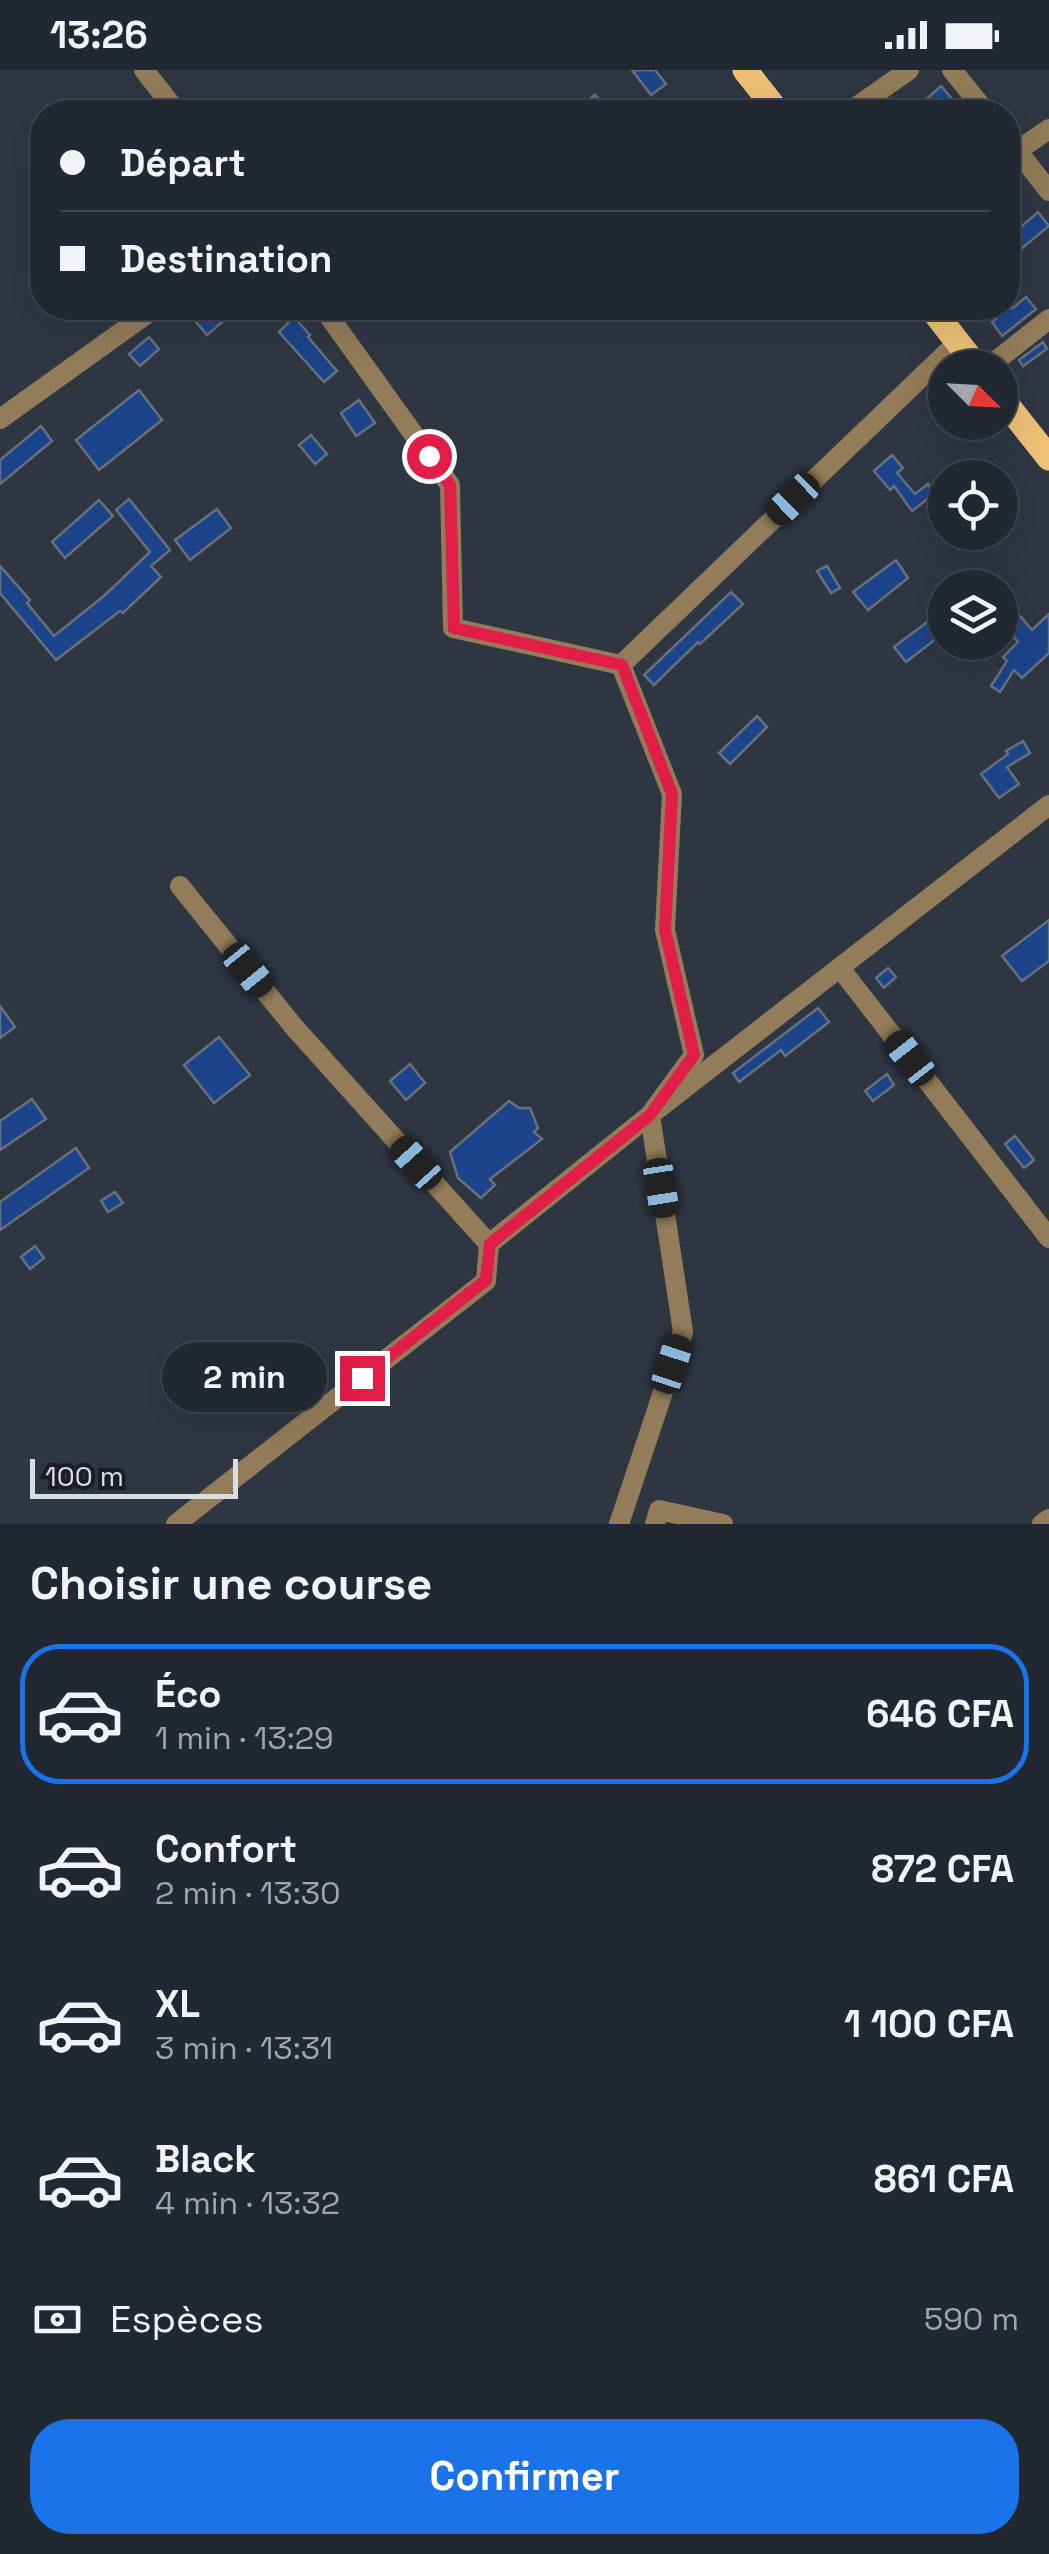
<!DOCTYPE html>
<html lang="fr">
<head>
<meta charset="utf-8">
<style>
	body { margin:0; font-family:"Space Grotesk",sans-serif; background:#2e343e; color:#f1f3f6; height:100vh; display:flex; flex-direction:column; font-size:38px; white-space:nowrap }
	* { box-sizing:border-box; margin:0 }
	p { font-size:32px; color:#a2a6ac }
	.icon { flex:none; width:55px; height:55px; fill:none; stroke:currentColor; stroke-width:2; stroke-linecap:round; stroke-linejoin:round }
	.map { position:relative; height:1454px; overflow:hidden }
	.sheet { display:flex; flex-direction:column; background:#222832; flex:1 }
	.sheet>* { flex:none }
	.top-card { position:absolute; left:30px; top:30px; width:990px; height:220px; border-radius:40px; box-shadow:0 10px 40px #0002,0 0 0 2px #3f444d; display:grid; align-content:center; height:220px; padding:0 30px; background:#222832 }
	.needle { width:65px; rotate:114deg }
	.fabs { position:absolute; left:928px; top:280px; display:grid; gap:20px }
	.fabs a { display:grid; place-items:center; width:90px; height:90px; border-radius:50%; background:#222832; box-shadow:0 10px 40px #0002,0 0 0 2px #3f444d; font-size:50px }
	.scale { position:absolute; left:30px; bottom:25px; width:208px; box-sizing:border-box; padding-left:10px; border:5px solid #d9dee5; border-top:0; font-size:28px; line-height:35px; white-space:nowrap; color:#d9dee5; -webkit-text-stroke:8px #1a1d23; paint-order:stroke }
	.end { position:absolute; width:45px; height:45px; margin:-22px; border:12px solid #e11d48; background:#fff; box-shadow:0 0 0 5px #fff }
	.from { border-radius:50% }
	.bubble { position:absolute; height:70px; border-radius:35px; background:#222832; box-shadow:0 10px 40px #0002,0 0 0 2px #3f444d; font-size:32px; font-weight:600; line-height:70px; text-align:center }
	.car { position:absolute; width:30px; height:60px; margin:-30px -15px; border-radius:12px; box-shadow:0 0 8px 2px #0007; background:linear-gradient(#222 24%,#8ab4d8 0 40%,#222 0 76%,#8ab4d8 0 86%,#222 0) }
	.top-card b { display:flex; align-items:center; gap:35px; height:95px; font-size:38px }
	.top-card b+b { border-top:2px solid #3f444d }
	.top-card i { width:25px; height:25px; background:#f1f3f6 }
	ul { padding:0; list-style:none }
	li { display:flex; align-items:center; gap:30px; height:140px; margin:0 20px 15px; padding:0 10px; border:5px solid transparent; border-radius:40px }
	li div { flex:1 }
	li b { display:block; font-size:38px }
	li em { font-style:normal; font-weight:600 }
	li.current { border-color:#1a73e8 }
	li>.icon { width:90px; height:90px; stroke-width:1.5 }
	h2 { padding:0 30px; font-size:45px; line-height:120px }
	.pay { display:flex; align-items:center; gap:25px; height:110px; padding:0 30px; font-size:38px }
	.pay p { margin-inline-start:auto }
	.action { display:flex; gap:20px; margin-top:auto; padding:20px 30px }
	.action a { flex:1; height:115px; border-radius:40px; background:#1a73e8; color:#fff; font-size:40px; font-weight:600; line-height:115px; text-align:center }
	.status { display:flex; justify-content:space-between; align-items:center; height:70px; padding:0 50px; background:#222832; direction:ltr }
	.status svg { height:28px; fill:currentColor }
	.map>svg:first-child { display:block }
</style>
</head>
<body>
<div class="status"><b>13:26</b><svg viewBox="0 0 49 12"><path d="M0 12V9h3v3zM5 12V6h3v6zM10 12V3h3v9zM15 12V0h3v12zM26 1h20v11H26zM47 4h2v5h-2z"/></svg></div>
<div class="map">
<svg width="1049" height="1454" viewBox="0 0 1049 1454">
	<rect width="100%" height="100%" fill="#2e3642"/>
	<g fill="#1c448a" stroke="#68707e" stroke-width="2.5">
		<polygon points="632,0 655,0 666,14 651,25"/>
		<polygon points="941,16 952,29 936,42 912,42"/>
		<polygon points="595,25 609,42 586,42 581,36"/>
		<polygon points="1038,142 1049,156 1015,184 1008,175 1008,168"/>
		<polygon points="1026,227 1036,239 1002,266 992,252 996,249 987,238 1013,238"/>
		<polygon points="201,238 239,238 207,265 191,246"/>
		<polygon points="294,247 310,265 308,267 337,301 324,312 279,262"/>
		<polygon points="149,267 159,279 140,296 129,284"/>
		<polygon points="1043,272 1047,279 1023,296 1019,290"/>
		<polygon points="139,320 162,350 99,400 76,370"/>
		<polygon points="359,330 375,353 356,366 341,343"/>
		<polygon points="41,356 52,371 0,414 0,390"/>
		<polygon points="311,365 327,384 315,394 299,375"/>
		<polygon points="892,385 903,398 897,403 915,424 928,414 935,423 912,441 894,416 890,420 874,401"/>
		<polygon points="129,429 170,480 151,496 161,507 123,543 120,541 56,590 0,523 0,496 30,530 27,533 54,566 105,525 150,482 116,440"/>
		<polygon points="99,430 113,446 65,488 52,472"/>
		<polygon points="217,439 231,458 190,490 175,470"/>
		<polygon points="896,490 908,508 868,540 853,522"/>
		<polygon points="827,496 840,518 831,523 817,501"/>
		<polygon points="731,522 743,534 700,574 698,572 654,615 644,605"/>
		<polygon points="1016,541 1032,560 1049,544 1049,583 1022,608 1014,600 1000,622 991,616 1007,591 1003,587 1018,572 1002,553"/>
		<polygon points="935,546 945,562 906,592 894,577"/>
		<polygon points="757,646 767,657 730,694 719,683"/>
		<polygon points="1023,671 1030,683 1007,697 1019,714 999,728 981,704 1008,684 1006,681"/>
		<polygon points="1049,850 1049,891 1022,911 1002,886"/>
		<polygon points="888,898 896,907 884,918 876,908"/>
		<polygon points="0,936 15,957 0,968"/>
		<polygon points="818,938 829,952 785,986 781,980 739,1012 733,1003"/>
		<polygon points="219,967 250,1005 214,1033 184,995"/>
		<polygon points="410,994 425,1013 406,1030 390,1011"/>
		<polygon points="887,1004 894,1015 873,1031 865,1021"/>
		<polygon points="32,1029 46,1049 0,1080 0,1051"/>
		<polygon points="509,1031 519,1038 530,1038 538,1058 534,1062 542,1069 490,1109 495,1115 481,1128 458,1108 450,1082"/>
		<polygon points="1015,1066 1034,1090 1024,1098 1005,1074"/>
		<polygon points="76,1078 89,1098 0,1160 0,1132"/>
		<polygon points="115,1122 123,1133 108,1142 101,1131"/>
		<polygon points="35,1176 44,1188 30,1199 21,1187"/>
	</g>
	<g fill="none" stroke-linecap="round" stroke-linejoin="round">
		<g stroke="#927c59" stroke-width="20">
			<polyline points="144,0 177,42"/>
			<polyline points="952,0 986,42"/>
			<polyline points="849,42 909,0"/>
			<polyline points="1008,69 1049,121"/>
			<polyline points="1017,81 1049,59"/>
			<polyline points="323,238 450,415 453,558 621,595"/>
			<polyline points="987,298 1049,249"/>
			<polyline points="0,349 155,238"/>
			<polyline points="180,816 294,957 489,1174 650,1045 1049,735"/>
			<polyline points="840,898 1049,1168"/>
			<polyline points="176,1454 486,1211 489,1174"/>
			<polyline points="619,1454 683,1262 650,1045 694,985 665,860 672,724 621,595 958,272"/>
			<polyline points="655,1454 659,1440 723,1454"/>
			<polyline points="1042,1454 1049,1449"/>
		</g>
		<g stroke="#eec176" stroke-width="25">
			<polyline points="745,0 778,42"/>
			<polyline points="931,238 978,298"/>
			<polyline points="1000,326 1049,388"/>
		</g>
	</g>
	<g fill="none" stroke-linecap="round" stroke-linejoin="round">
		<polyline stroke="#e11d48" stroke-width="12" points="362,1308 486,1210 490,1174 650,1045 694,985 665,860 672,724 622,595 454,558 450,415 429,386"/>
	</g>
</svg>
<div class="fabs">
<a><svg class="needle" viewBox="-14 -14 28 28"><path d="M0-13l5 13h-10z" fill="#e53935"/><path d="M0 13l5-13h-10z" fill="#a2a6ac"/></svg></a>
<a><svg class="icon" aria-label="locate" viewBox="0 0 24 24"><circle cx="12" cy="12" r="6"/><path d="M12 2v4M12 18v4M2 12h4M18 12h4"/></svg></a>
<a><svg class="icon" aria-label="layers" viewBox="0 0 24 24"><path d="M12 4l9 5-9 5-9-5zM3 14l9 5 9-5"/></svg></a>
</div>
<div class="scale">100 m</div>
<i class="end from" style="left:429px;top:386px"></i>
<i class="end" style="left:362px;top:1308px"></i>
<div class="bubble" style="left:162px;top:1272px;width:165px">2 min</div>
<i class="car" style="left:793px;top:429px;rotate:226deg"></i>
<i class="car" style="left:248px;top:900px;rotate:141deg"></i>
<i class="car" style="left:910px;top:988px;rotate:322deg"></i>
<i class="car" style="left:416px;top:1093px;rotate:318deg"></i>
<i class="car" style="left:661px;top:1118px;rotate:171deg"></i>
<i class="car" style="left:672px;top:1294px;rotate:18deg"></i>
<div class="top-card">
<b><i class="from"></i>Départ</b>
<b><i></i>Destination</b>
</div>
</div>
<section class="sheet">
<h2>Choisir une course</h2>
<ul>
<li class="current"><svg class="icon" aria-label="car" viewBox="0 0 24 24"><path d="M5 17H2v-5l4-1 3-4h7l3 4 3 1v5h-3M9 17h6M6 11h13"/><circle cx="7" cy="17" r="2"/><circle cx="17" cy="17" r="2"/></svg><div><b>Éco</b><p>1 min · 13:29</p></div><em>646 CFA</em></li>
<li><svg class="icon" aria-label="car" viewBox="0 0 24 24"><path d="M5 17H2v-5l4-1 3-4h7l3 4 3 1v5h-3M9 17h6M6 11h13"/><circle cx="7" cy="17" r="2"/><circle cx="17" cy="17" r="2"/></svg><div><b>Confort</b><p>2 min · 13:30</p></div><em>872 CFA</em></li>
<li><svg class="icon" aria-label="car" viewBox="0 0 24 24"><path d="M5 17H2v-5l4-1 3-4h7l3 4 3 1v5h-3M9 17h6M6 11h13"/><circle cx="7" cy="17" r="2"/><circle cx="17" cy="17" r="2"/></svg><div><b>XL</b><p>3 min · 13:31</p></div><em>1 100 CFA</em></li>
<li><svg class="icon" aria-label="car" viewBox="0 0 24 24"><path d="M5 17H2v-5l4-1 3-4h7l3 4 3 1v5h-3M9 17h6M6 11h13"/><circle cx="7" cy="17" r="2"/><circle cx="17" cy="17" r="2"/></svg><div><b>Black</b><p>4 min · 13:32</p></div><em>861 CFA</em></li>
</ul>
<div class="pay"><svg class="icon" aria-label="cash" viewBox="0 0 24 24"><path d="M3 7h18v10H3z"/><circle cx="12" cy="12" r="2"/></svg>Espèces<p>590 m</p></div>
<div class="action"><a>Confirmer</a></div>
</section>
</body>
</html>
